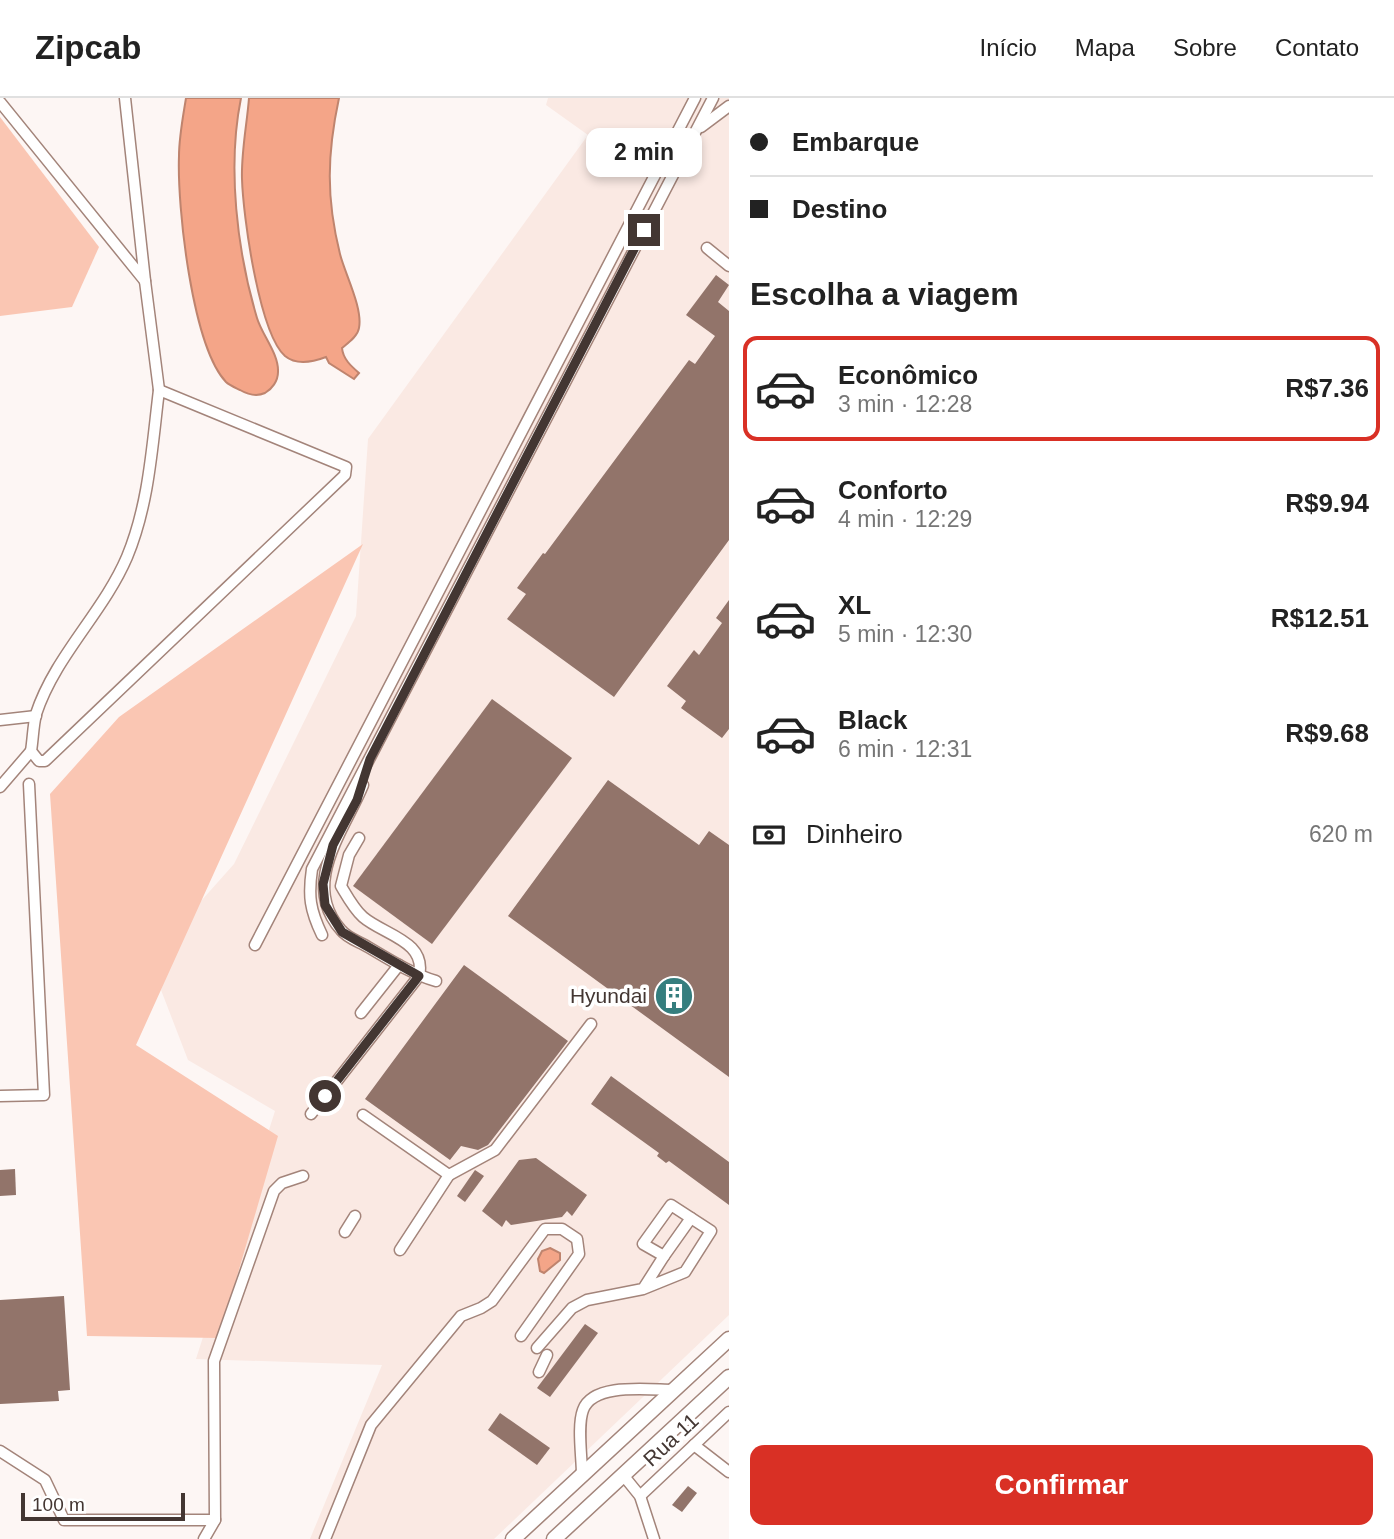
<!DOCTYPE html>
<html lang="pt">
<head>
<meta charset="utf-8">
<style>
	body { margin:0; font-family:Helvetica,sans-serif; background:#f6f6f6; color:#222; height:100vh; display:flex; flex-direction:column; font-size:26px; white-space:nowrap }
	* { box-sizing:border-box; margin:0 }
	p { font-size:23px; color:#767676 }
	.icon { flex:none; width:38px; height:38px; fill:none; stroke:currentColor; stroke-width:2; stroke-linecap:round; stroke-linejoin:round }
	.map { position:relative; flex:1; overflow:hidden }
	.sheet { display:flex; flex-direction:column; background:#fff; width:665px }
	.sheet>* { flex:none }
	.banner { display:grid; align-content:center; height:154px; padding:0 21px; background:#fff }
	.scale { position:absolute; left:21px; bottom:18px; width:164px; box-sizing:border-box; padding-left:7px; border:4px solid #433632; border-top:0; font-size:19px; line-height:24px; white-space:nowrap; color:#433632; -webkit-text-stroke:5px #fff; paint-order:stroke }
	.end { position:absolute; width:32px; height:32px; margin:-16px; border:9px solid #433632; background:#fff; box-shadow:0 0 0 4px #fff }
	.from { border-radius:50% }
	.bubble { position:absolute; height:49px; border-radius:14px; background:#fff; box-shadow:0 4px 10px #0003; font-size:23px; font-weight:600; line-height:49px; text-align:center }
	.banner b { display:flex; align-items:center; gap:24px; height:66px; font-size:26px }
	.banner b+b { border-top:2px solid #e0e0e0 }
	.banner i { width:18px; height:18px; background:#222 }
	ul { padding:0; list-style:none }
	li { display:flex; align-items:center; gap:21px; height:105px; margin:0 14px 10px; padding:0 7px; border:4px solid transparent; border-radius:14px }
	li div { flex:1 }
	li b { display:block; font-size:26px }
	li em { font-style:normal; font-weight:600 }
	li.current { border-color:#d93025 }
	li>.icon { width:63px; height:63px; stroke-width:1.5 }
	h2 { padding:0 21px; font-size:32px; line-height:84px }
	.pay { display:flex; align-items:center; gap:18px; height:77px; padding:0 21px; font-size:26px }
	.pay p { margin-inline-start:auto }
	.cta { display:flex; gap:14px; margin-top:auto; padding:14px 21px }
	.cta a { flex:1; height:80px; border-radius:14px; background:#d93025; color:#fff; font-size:28px; font-weight:600; line-height:80px; text-align:center }
	header { display:flex; align-items:center; gap:42px; box-sizing:border-box; height:98px; padding:0 35px; background:#fff; border-bottom:2px solid #e0e0e0 }
	header strong { font-size:33px }
	nav { display:flex; gap:38px; margin-inline-start:auto; font-size:24px }
	main { display:flex; flex:1; min-height:0 }
	.map>svg:first-child { display:block }
</style>
</head>
<body>
<header>
<strong>Zipcab</strong>
<nav><a>Início</a><a>Mapa</a><a>Sobre</a><a>Contato</a></nav>
</header>
<main>
<div class="map">
<svg width="729" height="1441" viewBox="0 0 729 1441">
	<rect width="100%" height="100%" fill="#fdf6f4"/>
	<polygon fill="#fae9e3" points="548,0 729,0 729,1217 494,1441 310,1441 382,1267 196,1261 275,1013 188,962 161,892 185,821 234,766 356,518 368,341 588,37 546,7"/>
	<g fill="#fac6b3">
		<polygon points="0,19 99,149 72,209 0,218"/>
		<polygon points="363,446 136,947 278,1038 219,1240 87,1238 50,696 119,619"/>
	</g>
	<g fill="#f4a588" stroke="#bf846e" stroke-width="2">
		<path d="M186,0H241C227,69 237,153 257,220C262,237 279,256 278,274C278,283 272,291 265,295C256,299 247,296 240,292C236,290 229,287 226,284C192,248 177,108 179,58C179,39 183,19 186,0Z"/>
		<path d="M249,0H339C327,56 326,100 340,156C345,176 363,210 359,230C358,238 348,245 342,250C343,261 351,268 359,275L354,281L329,265L326,259C313,264 297,268 285,258C259,235 243,117 242,81C241,55 247,26 249,0Z"/>
		<polygon points="550,1150 560,1155 560,1162 544,1175 540,1173 538,1161 542,1153"/>
	</g>
	<g fill="#92746a">
		<polygon points="716,177 729,187 718,204 729,213 729,442 614,599 507,521 526,496 517,490 543,455 545,456 689,262 695,266 715,238 686,217"/>
		<polygon points="729,502 729,631 722,640 681,610 686,603 667,588 694,552 699,557 722,525 716,520"/>
		<polygon points="492,601 572,660 432,846 353,788"/>
		<polygon points="608,682 699,747 709,733 729,747 729,979 508,818"/>
		<polygon points="464,867 568,943 488,1047 478,1052 461,1048 450,1062 365,1001"/>
		<polygon points="611,978 729,1064 729,1107 669,1063 666,1065 657,1058 659,1055 591,1006"/>
		<polygon points="536,1060 587,1097 572,1118 567,1113 562,1119 511,1127 506,1122 502,1129 482,1113 519,1062"/>
		<polygon points="15,1071 16,1097 0,1098 0,1072"/>
		<polygon points="475,1072 484,1078 465,1104 457,1098"/>
		<polygon points="64,1198 70,1292 58,1293 59,1303 0,1306 0,1202"/>
		<polygon points="585,1226 598,1235 550,1299 537,1290"/>
		<polygon points="500,1315 550,1350 537,1367 488,1332"/>
		<polygon points="688,1388 697,1395 682,1414 672,1407"/>
	</g>
	<g fill="none" stroke-linecap="round" stroke-linejoin="round">
		<g stroke="#a3847a" stroke-width="13">
			<g id="minor">
				<polyline points="0,4 145,183 125,0"/>
				<polyline points="701,29 729,8"/>
				<polyline points="707,150 729,168"/>
				<polyline points="145,183 159,292"/>
				<path d="M159,292L346,369L345,377L45,663H39L31,653C33,641 33,628 36,616C55,558 103,515 127,459C149,406 152,349 159,292Z"/>
				<polyline points="0,622 36,618"/>
				<path d="M363,687C344,733 300,786 341,832C347,840 360,844 368,849C390,862 412,876 436,883"/>
				<polyline points="0,689 31,653"/>
				<path d="M322,837C310,812 308,798 312,771L713,0"/>
				<polyline points="255,847 695,0"/>
				<polyline points="361,915 399,867"/>
				<polyline points="0,998 44,997 29,686"/>
				<path d="M311,1016L419,878C427,843 384,837 363,819C354,811 347,798 341,788L349,757L359,740"/>
				<polyline points="363,1017 449,1077 495,1052 591,926"/>
				<polyline points="345,1134 355,1118"/>
				<polyline points="400,1152 449,1077"/>
				<polyline points="664,1158 691,1120"/>
				<polyline points="537,1250 572,1210 587,1202 643,1191 685,1174 711,1133 671,1107 643,1146 664,1158 643,1191"/>
				<polyline points="539,1274 547,1257"/>
				<polyline points="694,1347 729,1374"/>
				<polyline points="0,1353 45,1382 64,1422 215,1422"/>
				<path d="M582,1377C582,1359 577,1328 583,1312C593,1284 650,1292 674,1292"/>
				<polyline points="623,1377 640,1398 654,1441"/>
				<polyline points="640,1398 729,1314"/>
				<polyline points="204,1441 215,1422 214,1263 274,1093 282,1085 303,1078"/>
				<polyline points="325,1441 371,1327 461,1218 481,1210 492,1203 545,1131 562,1131 577,1141 579,1156 521,1238"/>
			</g>
		</g>
		<g stroke="#a3847a" stroke-width="17">
			<g id="major">
				<polyline points="513,1441 729,1241"/>
				<polyline points="554,1441 729,1279"/>
			</g>
		</g>
		<use href="#minor" stroke="#fff" stroke-width="10"/>
		<use href="#major" stroke="#fff" stroke-width="14"/>
	</g>
	<g fill="none" stroke-linecap="round" stroke-linejoin="round">
		<polyline stroke="#433632" stroke-width="9" points="325,998 419,878 342,834 325,807 323,786 333,747 357,702 370,661 644,132"/>
	</g>
	<defs>
		<g id="building-disc" transform="scale(2.0125)"><circle r="9.5" fill="#357e7e" stroke="#fff"/><path d="M-4-6H4V6H1V3H-1V6H-4ZM-2.5-4.3h1.7v1.8h-1.7ZM.8-4.3h1.7v1.8H.8ZM-2.5-1h1.7V.8h-1.7ZM.8-1h1.7V.8H.8Z" fill="#fff"/></g>
	</defs>
	<g fill-rule="evenodd">
		<use href="#building-disc" x="674" y="898"/>
	</g>
	<g text-anchor="middle" stroke-width="7" stroke-linejoin="round" paint-order="stroke">
		<g font-size="21" fill="#433632" stroke="#fff" text-anchor="end">
			<text x="647" y="905">Hyundai</text>
		</g>
		<g font-size="21" fill="#433632" stroke="#fff">
			<text transform="translate(671 1342) rotate(-43)" y="7">Rua 11</text>
		</g>
	</g>
</svg>
<div class="scale">100 m</div>
<i class="end from" style="left:325px;top:998px"></i>
<i class="end" style="left:644px;top:132px"></i>
<div class="bubble" style="left:586px;top:30px;width:116px">2 min</div>
</div>
<section class="sheet">
<div class="banner">
<b><i class="from"></i>Embarque</b>
<b><i></i>Destino</b>
</div>
<h2>Escolha a viagem</h2>
<ul>
<li class="current"><svg class="icon" aria-label="car" viewBox="0 0 24 24"><path d="M5 17H2v-5l4-1 3-4h7l3 4 3 1v5h-3M9 17h6M6 11h13"/><circle cx="7" cy="17" r="2"/><circle cx="17" cy="17" r="2"/></svg><div><b>Econômico</b><p>3 min · 12:28</p></div><em>R$7.36</em></li>
<li><svg class="icon" aria-label="car" viewBox="0 0 24 24"><path d="M5 17H2v-5l4-1 3-4h7l3 4 3 1v5h-3M9 17h6M6 11h13"/><circle cx="7" cy="17" r="2"/><circle cx="17" cy="17" r="2"/></svg><div><b>Conforto</b><p>4 min · 12:29</p></div><em>R$9.94</em></li>
<li><svg class="icon" aria-label="car" viewBox="0 0 24 24"><path d="M5 17H2v-5l4-1 3-4h7l3 4 3 1v5h-3M9 17h6M6 11h13"/><circle cx="7" cy="17" r="2"/><circle cx="17" cy="17" r="2"/></svg><div><b>XL</b><p>5 min · 12:30</p></div><em>R$12.51</em></li>
<li><svg class="icon" aria-label="car" viewBox="0 0 24 24"><path d="M5 17H2v-5l4-1 3-4h7l3 4 3 1v5h-3M9 17h6M6 11h13"/><circle cx="7" cy="17" r="2"/><circle cx="17" cy="17" r="2"/></svg><div><b>Black</b><p>6 min · 12:31</p></div><em>R$9.68</em></li>
</ul>
<div class="pay"><svg class="icon" aria-label="cash" viewBox="0 0 24 24"><path d="M3 7h18v10H3z"/><circle cx="12" cy="12" r="2"/></svg>Dinheiro<p>620 m</p></div>
<div class="cta"><a>Confirmar</a></div>
</section>
</main>
</body>
</html>
